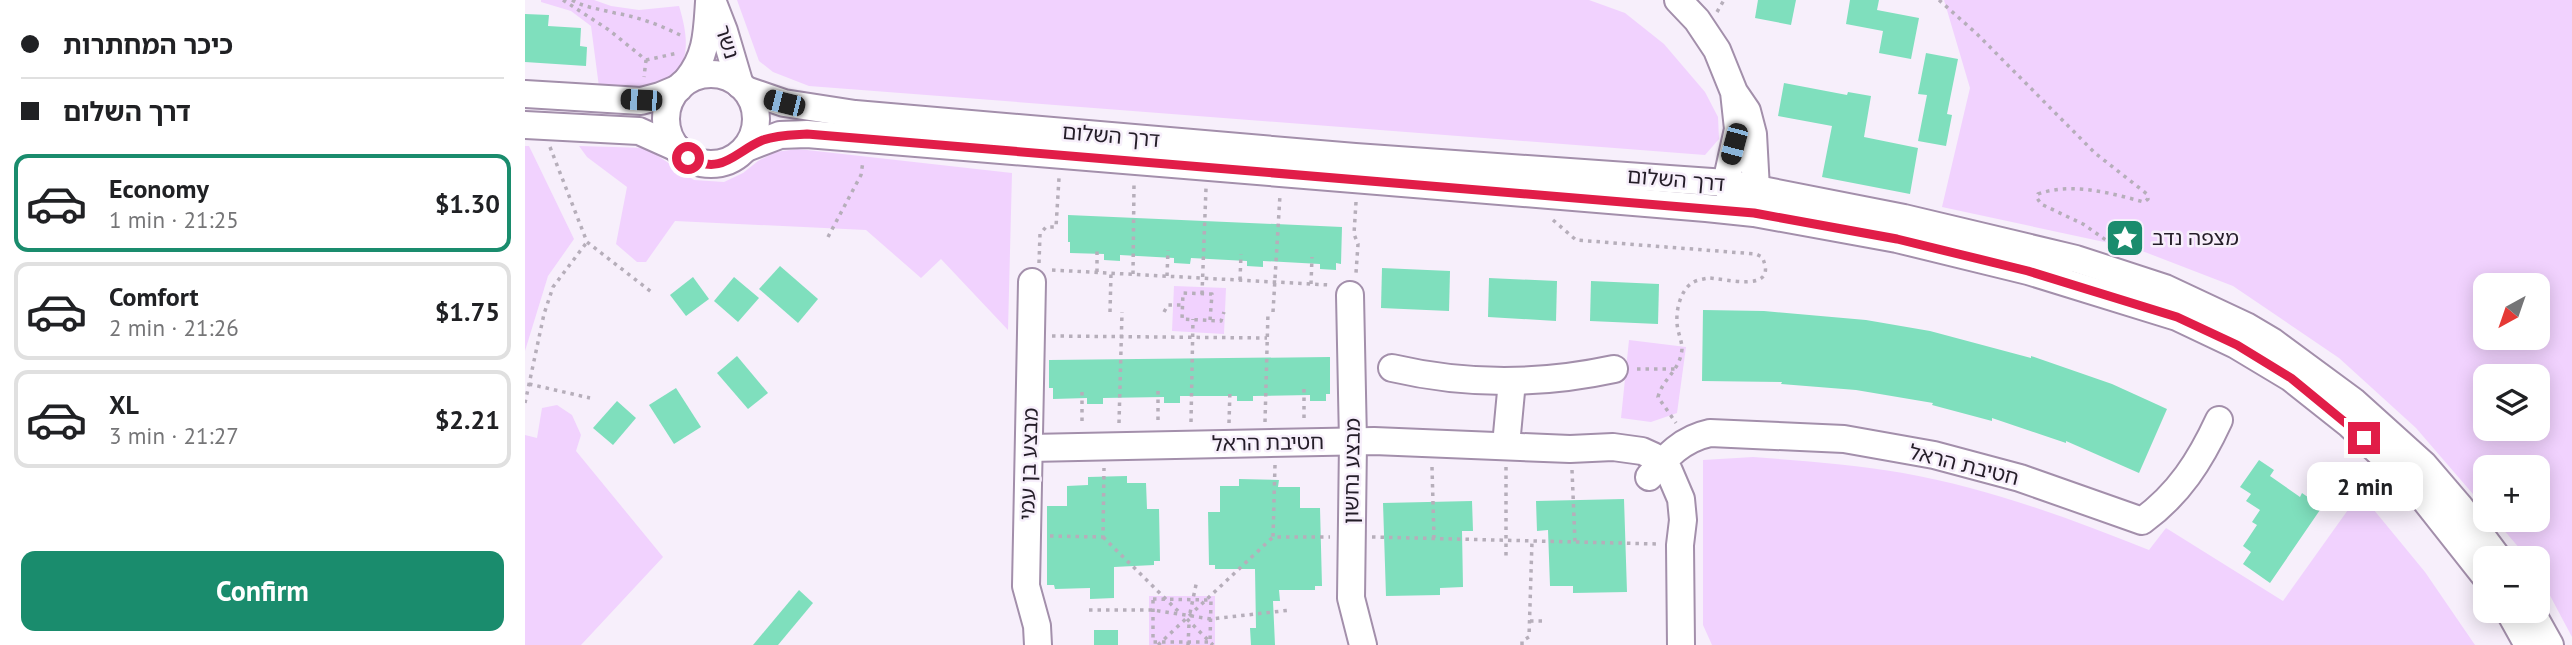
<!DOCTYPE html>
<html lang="en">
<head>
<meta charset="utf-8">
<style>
	body { margin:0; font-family:"PT Sans","Noto Sans Hebrew",sans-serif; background:#f6f6f6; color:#202124; height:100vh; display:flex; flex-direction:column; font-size:26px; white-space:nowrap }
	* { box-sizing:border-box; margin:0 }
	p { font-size:23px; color:#757577 }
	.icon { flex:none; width:38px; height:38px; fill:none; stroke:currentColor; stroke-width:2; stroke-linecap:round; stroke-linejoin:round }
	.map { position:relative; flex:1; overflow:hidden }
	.details { display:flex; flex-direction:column; background:#fff; width:525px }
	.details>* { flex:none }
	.banner { display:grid; align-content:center; height:154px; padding:0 21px; background:#fff }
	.needle { width:46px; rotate:220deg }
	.controls { position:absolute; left:1948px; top:273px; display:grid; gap:14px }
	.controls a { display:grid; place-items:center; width:77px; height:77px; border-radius:14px; background:#fff; box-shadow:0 4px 18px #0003; font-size:35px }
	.end { position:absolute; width:32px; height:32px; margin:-16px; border:9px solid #e11d48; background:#fff; box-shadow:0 0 0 4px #fff }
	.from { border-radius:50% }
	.bubble { position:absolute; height:49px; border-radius:14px; background:#fff; box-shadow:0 4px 18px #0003; font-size:23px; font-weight:800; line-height:49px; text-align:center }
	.car { position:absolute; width:21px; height:42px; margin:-21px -10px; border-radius:9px; box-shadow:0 0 5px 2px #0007; background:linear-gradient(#222 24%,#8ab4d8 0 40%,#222 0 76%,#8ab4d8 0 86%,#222 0) }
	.banner b { display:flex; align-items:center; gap:24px; height:66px; font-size:26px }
	.banner b+b { border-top:2px solid #e0e0e0 }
	.banner i { width:18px; height:18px; background:#202124 }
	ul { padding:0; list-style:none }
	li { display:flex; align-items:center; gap:21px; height:98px; margin:0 14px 10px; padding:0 7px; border:4px solid #e0e0e0; border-radius:14px }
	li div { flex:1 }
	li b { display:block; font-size:26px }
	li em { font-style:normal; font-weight:800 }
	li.active { border-color:#1a8c6d }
	li>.icon { width:63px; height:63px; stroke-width:1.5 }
	.button { display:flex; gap:14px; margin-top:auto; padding:14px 21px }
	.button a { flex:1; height:80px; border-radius:14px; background:#1a8c6d; color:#fff; font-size:28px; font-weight:800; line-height:80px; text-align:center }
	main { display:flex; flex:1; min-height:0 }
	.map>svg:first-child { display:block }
</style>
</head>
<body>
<main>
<section class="details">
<div class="banner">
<b><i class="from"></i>כיכר המחתרות</b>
<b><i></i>דרך השלום</b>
</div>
<ul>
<li class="active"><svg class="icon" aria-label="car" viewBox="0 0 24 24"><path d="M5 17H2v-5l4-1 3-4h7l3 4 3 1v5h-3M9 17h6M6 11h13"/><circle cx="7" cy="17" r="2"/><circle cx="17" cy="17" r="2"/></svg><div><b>Economy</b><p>1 min · 21:25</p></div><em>$1.30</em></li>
<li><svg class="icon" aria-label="car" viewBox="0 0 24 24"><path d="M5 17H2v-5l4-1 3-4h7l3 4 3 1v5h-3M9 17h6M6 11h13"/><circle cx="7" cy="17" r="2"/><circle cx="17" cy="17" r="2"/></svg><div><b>Comfort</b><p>2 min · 21:26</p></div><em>$1.75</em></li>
<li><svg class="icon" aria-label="car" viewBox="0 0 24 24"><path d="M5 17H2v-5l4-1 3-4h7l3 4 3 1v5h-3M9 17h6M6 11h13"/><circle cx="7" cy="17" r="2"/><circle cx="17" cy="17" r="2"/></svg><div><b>XL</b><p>3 min · 21:27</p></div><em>$2.21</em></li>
</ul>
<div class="button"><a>Confirm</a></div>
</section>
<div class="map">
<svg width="2047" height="645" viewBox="0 0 2047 645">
	<rect width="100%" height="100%" fill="#f7effb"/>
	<g fill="#f1d2fe" fill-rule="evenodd">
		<path d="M16,0H69L86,6L114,10L154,6C165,42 168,77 123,87C108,91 89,87 74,87L66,26L46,11L16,2Z"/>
		<polygon points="212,0 1064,0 1100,13 1139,44 1180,92 1193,117 1194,139 1180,155 284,86 248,72 234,61"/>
		<path d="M1419,0H2047V637L2013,573L2012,558H2003L1970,520H2012V467H1960V508L1891,428L1814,358L1708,286L1612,249L1417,207L1445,88ZM1960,285H2012V338H1960ZM1960,376H2012V429H1960Z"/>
		<polygon points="0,146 4,146 49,239 23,276 0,351"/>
		<polygon points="54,146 121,148 169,180 199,182 218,173 233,161 250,152 273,149 487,173 483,330 416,259 396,278 341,230 150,221 121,262 112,262 91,244 102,187 62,157"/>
		<polygon points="649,286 701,288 699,334 647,331"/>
		<polygon points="1104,340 1161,347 1152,413 1126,422 1096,418"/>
		<polygon points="32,405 47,415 56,435 51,451 138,557 56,645 0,645 0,435 12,438 17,408"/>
		<path d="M1228,457C1278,461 1328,464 1378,473C1463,488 1544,518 1624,550L1641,528L1758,601L1835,493L1900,572L1950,645H1187L1178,625V460Z"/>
		<rect x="624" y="596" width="66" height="49"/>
	</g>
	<g fill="#7fdfbd">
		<polygon points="1233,0 1271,0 1266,25 1230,18"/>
		<polygon points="1325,0 1354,0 1352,10 1394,18 1386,59 1354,53 1358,31 1321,24"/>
		<polygon points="0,14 24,15 23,26 56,28 55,46 62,47 61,66 0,62"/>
		<polygon points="1401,53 1433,59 1422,114 1427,115 1421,146 1393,141 1402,95 1393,94"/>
		<polygon points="1259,83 1322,95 1323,92 1346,96 1339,137 1393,148 1385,194 1297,177 1307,126 1253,116"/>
		<polygon points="543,215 817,227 816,264 811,263 811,270 795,269 795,264 738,261 738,267 722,266 722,261 666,258 665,264 649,263 649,258 595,255 595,261 579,260 579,254 545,253 545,242 543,242"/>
		<polygon points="255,266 293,299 273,323 234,289"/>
		<polygon points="857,268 925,271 924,311 856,308"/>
		<polygon points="168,277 184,299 161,316 145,295"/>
		<polygon points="209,277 234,298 213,322 189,301"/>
		<polygon points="964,278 1032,281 1031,321 963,317"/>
		<polygon points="1066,281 1134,284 1133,324 1065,321"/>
		<polygon points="1178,310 1239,311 1341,320 1405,331 1506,358 1506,356 1587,384 1642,409 1614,473 1541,441 1541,443 1467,418 1467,421 1407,405 1408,403 1331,390 1256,384 1257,382 1177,381"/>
		<polygon points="212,356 243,393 223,409 192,373"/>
		<polygon points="805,357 805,394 801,394 801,401 785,401 785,395 728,396 728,401 712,401 712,396 655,396 655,403 639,403 639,397 578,398 578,404 562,404 562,398 528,399 528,388 524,388 524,360"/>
		<polygon points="151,388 176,427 149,444 124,405"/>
		<polygon points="92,401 111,418 88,445 68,428"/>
		<polygon points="1734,460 1749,470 1745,476 1775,497 1777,493 1797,507 1745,583 1718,564 1726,552 1718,546 1732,525 1727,522 1735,510 1721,501 1726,494 1715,487"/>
		<polygon points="602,476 602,483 621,483 622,509 634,509 635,561 629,561 629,565 589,567 589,598 565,599 565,588 530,589 529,585 522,585 522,506 542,506 542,486 563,485 563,477"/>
		<polygon points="714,479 754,480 753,487 775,487 775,508 795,508 797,586 790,586 790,590 754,590 755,601 748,601 750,645 726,645 725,628 731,628 730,569 690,569 690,565 684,565 683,512 695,512 695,486 714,486"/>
		<polygon points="1099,499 1102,592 1048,593 1048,586 1025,586 1023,530 1012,531 1011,501"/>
		<polygon points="947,501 948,531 937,531 938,587 915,588 915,595 861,596 858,503"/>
		<polygon points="274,590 288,603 253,645 228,645"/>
		<rect x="569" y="630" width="24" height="15"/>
	</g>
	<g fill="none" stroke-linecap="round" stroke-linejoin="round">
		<g stroke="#a38fab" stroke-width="30">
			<g id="minor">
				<polyline points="187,0 199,31 215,85"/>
				<polyline points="1153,0 1172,20 1192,50 1209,92 1222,111 1228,134 1231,189 1212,211 1201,183 1213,129 1209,92"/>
				<circle cx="186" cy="119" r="45"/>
				<path d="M162,80C182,56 182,32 184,2"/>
				<polyline points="221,90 259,103 330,114 830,157 1201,183 1379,218 1551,259 1640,288 1721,326 1748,342 1828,401 1899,465 1935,507 1973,558"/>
				<polyline points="0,94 116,101 135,96 154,88"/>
				<polyline points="0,125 114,131 152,148"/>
				<polyline points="221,148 255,135 282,134 1181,208 1229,213 1372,239 1503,271 1652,317 1711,345 1766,378 1824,424 1885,481 1960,576"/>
				<polyline points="507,282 501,586 512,626 513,645"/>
				<polyline points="825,295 828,442 826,598 838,645"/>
				<path d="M867,368C940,385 1015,385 1089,369"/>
				<polyline points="981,445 987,381"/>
				<polyline points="505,448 849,441 1045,449 1088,447 1117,451 1128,456 1144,471 1156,499 1158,520 1155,545 1156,645"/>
				<path d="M1124,477C1142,456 1157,439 1185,433L1319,439L1409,455L1495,478L1617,521C1654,494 1675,461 1694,420"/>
				<polyline points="1984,611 2003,645"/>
				<polyline points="2006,611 2025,645"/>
			</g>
		</g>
		<g stroke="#b6aeba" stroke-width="3.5" stroke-dasharray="3.5 5" stroke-linecap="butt">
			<polyline points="38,0 84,30 121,60 119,77"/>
			<path d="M47,0C61,8 75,9 90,13C114,17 138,26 159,37"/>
			<path d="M1414,0L1452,34L1570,153L1622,194L1623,199L1619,202C1585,193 1547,182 1513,194L1512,198L1516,204L1558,224L1588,245"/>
			<polyline points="1192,12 1199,0"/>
			<polyline points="121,60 153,53"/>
			<polyline points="25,147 62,242 129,294"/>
			<polyline points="831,202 829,234 833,244 831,273"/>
			<path d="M1028,220L1051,240L1231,254L1237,257C1255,295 1198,278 1183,278C1178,279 1171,280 1167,283C1156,290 1151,309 1152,322C1152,331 1157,340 1157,349C1155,371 1138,378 1133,397L1151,423"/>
			<polyline points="303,237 336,175 338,161"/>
			<polyline points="514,263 515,234 521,227 531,227 534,178"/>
			<polyline points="527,270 805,285"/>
			<polyline points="572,272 572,248"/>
			<polyline points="608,274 609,184"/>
			<polyline points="642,276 643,250"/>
			<polyline points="715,280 716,254"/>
			<polyline points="786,284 787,257"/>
			<polyline points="677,294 681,188"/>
			<polyline points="585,312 586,273"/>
			<polyline points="639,312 643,305 657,305"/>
			<polyline points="748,312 755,195"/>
			<polyline points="685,320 687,294 658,293 657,319 696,321 699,312"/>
			<polyline points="527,336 742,338"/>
			<polyline points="1112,369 1152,369"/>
			<polyline points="4,384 65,398"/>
			<polyline points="779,389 779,419"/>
			<polyline points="633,391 633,423"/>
			<polyline points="557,392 557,423"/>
			<polyline points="0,403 19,314 28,287 62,242"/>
			<polyline points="666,422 668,319"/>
			<polyline points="740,422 743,312"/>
			<polyline points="594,423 597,312"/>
			<polyline points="704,423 705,389"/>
			<polyline points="750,465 748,537 805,537"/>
			<polyline points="907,467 909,538"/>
			<polyline points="981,467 981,556"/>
			<polyline points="1047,470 1050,542"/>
			<polyline points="525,536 578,537 579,468"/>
			<polyline points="578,537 656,614"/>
			<polyline points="847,537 1134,544"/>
			<polygon points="628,599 686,600 685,642 628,642"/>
			<polyline points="564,610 628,610 686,619 766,610"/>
			<polyline points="665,613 672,580"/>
			<polyline points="662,619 688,645"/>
			<polyline points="1005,621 1020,621"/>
			<polyline points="633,645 748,537"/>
			<polyline points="663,645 664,624"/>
			<polyline points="997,645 997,641 1004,637 1007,541"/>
		</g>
		<use href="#minor" stroke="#fff" stroke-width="26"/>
	</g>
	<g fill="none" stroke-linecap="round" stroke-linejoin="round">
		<path stroke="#e11d48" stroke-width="9" d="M163,158C198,176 209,152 238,140C252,135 267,135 282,134L1229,213L1372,239L1503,271L1652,317L1712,345L1766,378L1839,438"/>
	</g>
	<defs>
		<g id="sight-square" transform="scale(2.0125)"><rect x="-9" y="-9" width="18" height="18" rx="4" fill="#1a8c6d" stroke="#f7effb"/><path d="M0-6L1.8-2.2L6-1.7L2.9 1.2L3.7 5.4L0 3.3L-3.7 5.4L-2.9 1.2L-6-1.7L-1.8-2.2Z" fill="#fff"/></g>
	</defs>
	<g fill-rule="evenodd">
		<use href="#sight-square" x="1600" y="238"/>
	</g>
	<g text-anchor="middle" stroke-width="5" stroke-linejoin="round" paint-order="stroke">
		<g font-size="21" fill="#241d28" stroke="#f7effb">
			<text transform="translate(202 42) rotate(72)" y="7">נשר</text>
			<text transform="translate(586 136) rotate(5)" y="7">דרך השלום</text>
			<text transform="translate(1151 180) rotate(5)" y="7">דרך השלום</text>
			<text transform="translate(743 443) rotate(-1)" y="7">חטיבת הראל</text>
			<text transform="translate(504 464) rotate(-88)" y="7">מבצע בן עמי</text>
			<text transform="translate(1439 465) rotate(14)" y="7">חטיבת הראל</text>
			<text transform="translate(827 471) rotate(-89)" y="7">מבצע נחשון</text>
		</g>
		<g font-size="21" fill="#241d28" stroke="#f7effb" text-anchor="start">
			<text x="1627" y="245">מצפה נדב</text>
		</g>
	</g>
</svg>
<div class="controls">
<a><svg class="needle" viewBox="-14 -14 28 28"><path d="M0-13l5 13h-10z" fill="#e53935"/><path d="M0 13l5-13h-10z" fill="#757577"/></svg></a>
<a><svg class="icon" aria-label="layers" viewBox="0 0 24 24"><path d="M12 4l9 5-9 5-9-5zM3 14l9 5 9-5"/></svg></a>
<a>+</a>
<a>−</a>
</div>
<i class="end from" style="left:163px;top:158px"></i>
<i class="end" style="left:1839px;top:438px"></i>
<div class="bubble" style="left:1782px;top:462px;width:116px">2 min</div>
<i class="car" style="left:116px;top:100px;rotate:273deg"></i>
<i class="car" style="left:259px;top:103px;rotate:284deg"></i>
<i class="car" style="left:1209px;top:144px;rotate:195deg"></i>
</div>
</main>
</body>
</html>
